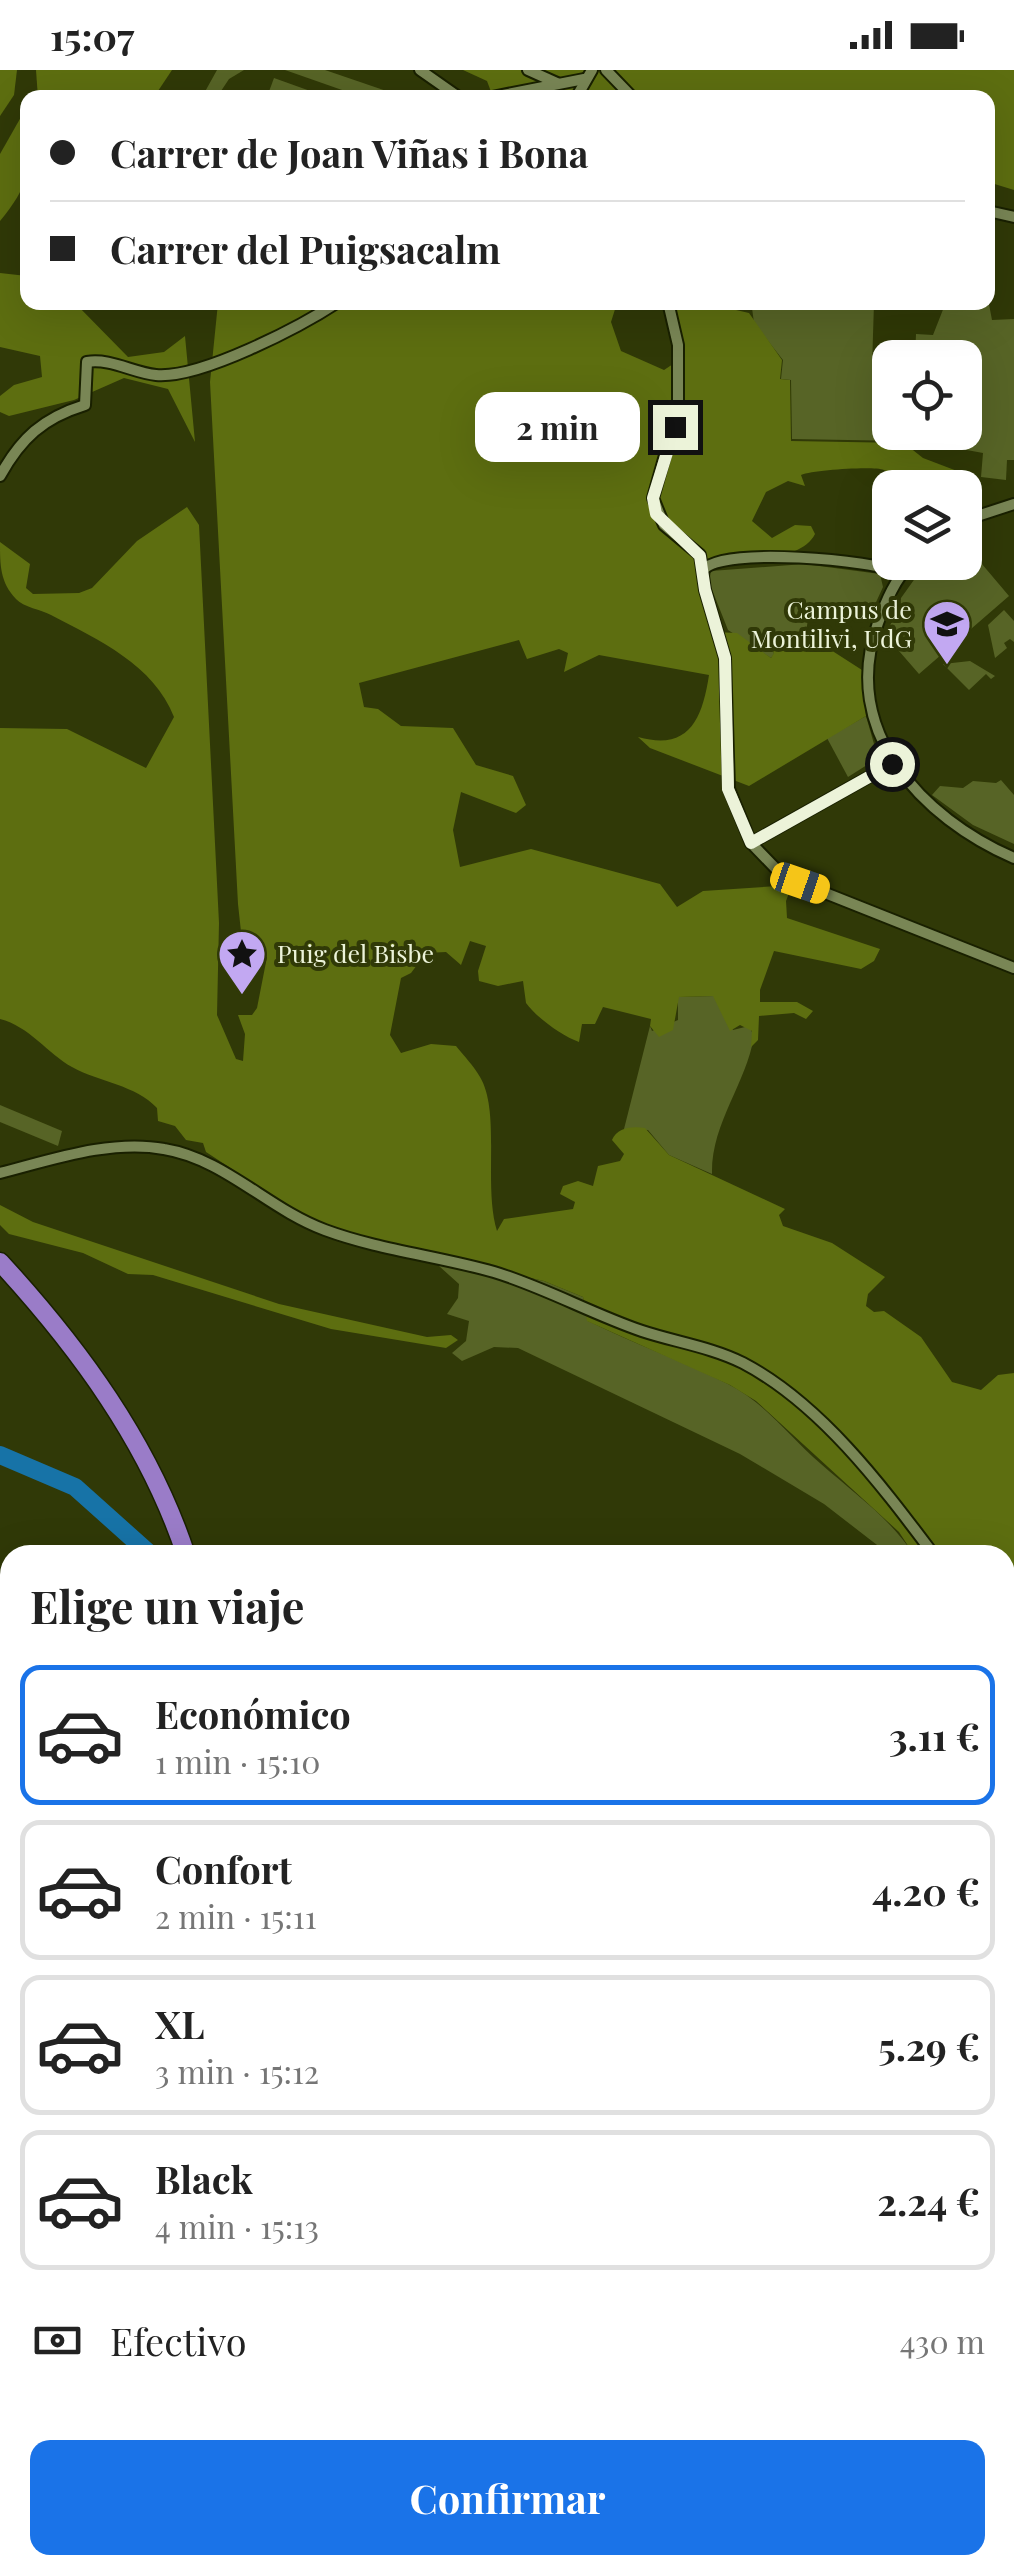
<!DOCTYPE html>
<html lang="es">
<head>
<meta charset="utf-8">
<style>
	body { margin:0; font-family:"Playfair Display",serif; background:#f6f6f6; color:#222; height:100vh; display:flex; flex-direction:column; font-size:38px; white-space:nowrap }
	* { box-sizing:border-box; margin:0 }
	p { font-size:32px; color:#767676 }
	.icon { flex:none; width:55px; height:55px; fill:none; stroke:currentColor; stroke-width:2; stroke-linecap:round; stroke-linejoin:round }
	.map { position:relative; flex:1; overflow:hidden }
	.sheet { position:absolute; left:0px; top:1475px; width:1015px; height:1030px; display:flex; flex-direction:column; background:#fff; border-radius:30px 30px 0 0; box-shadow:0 10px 40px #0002 }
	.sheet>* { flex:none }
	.guide { position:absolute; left:20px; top:20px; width:975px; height:220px; border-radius:20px; box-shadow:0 10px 40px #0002; display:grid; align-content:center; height:220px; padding:0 30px; background:#fff }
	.tools { position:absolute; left:872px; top:270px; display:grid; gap:20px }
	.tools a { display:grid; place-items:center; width:110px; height:110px; border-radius:20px; background:#fff; box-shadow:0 10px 40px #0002; font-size:50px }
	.end { position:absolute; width:45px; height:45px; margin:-22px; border:12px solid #ecf3d9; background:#111; box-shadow:0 0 0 5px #111 }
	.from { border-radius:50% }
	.bubble { position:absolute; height:70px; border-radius:20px; background:#fff; box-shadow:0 10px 40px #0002; font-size:32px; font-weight:700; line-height:70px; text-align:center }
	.car { position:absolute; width:30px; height:60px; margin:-30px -15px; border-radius:12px; box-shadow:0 0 8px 2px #0007; background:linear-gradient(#f5c518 24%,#345 0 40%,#f5c518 0 76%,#345 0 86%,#f5c518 0) }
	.guide b { display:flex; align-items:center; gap:35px; height:95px; font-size:38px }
	.guide b+b { border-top:2px solid #e0e0e0 }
	.guide i { width:25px; height:25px; background:#222 }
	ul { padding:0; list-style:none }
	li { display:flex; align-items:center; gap:30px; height:140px; margin:0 20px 15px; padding:0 10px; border:5px solid #e0e0e0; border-radius:20px }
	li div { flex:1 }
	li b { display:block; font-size:38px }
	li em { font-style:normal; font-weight:700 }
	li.active { border-color:#1a73e8 }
	li>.icon { width:90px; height:90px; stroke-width:1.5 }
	h2 { padding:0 30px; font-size:45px; line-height:120px }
	.pay { display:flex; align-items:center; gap:25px; height:110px; padding:0 30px; font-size:38px }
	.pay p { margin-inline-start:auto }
	.button { display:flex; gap:20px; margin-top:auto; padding:20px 30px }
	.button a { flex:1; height:115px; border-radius:20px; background:#1a73e8; color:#fff; font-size:40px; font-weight:700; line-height:115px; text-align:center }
	.status { display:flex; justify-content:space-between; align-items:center; height:70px; padding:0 50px; background:#fff; direction:ltr }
	.status svg { height:28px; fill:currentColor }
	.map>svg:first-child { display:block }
</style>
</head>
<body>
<div class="status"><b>15:07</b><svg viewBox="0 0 49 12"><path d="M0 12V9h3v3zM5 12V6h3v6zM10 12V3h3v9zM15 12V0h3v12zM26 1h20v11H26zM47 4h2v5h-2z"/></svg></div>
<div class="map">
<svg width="1014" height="2505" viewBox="0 0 1014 2505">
	<rect width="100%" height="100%" fill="#303907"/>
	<g fill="#576426">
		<polygon points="217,0 244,0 229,9 217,27 202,27"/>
		<polygon points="285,0 325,0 404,27 362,27"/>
		<polygon points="274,8 327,27 267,27"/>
		<polygon points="988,229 992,250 1014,249 1014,390 1007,390 1006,410 981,407 983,383 945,376 935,363 965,362 965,288 915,287 916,264 933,265 944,237 988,232"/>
		<polygon points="760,233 874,233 872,297 878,298 878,306 890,307 890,362 904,363 903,371 792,369 791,310 781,309 783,290 754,253 752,238"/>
		<polygon points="965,474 1009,526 919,604 886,566 901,528 926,493 965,492"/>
		<polygon points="804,494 880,504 883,517 872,541 810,534 806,563 800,570 768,565 774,584 771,588 728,560 709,512 711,501"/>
		<polygon points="1004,540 1014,551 1014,572 1010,569 1004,573 1007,578 995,588 988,555"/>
		<polygon points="970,591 995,606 991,609 986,604 969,620 943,594"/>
		<polygon points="866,646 878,688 848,707 827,668"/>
		<polygon points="1001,710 1014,725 1014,774 973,755 932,725 940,716 963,718 973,711 996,713"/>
		<path d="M714,926L733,960L749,956L754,966C746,1015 711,1053 712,1104L669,1085L648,1060L624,1059L650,956L652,961L678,950V927Z"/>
		<polygon points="0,1035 62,1061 58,1076 0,1052"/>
		<path d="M429,1187L544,1211L583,1227L588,1251C634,1274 683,1291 728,1314C766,1333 790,1368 821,1394C855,1424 889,1447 914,1485H890L824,1434L740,1384L518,1278L494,1277L462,1291L452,1283L466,1271L469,1251L447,1244L458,1228L459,1214Z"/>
		<polygon points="348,2495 399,2495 406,2505 360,2505"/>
	</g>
	<g fill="#5d6e10">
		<polygon points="0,0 17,0 14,25 0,46"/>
		<polygon points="36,0 172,0 154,27 38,28"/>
		<polygon points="463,0 1014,0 1014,120 988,112 988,28 493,27 487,11"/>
		<path d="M21,47C39,89 27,119 0,151V84Z"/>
		<polygon points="0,203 27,206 28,232 75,233 128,287 164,282 185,266 195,372 168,319 124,308 74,330 9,346 0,342 0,326 14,315 42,307 40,286 0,277"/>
		<path d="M218,233H617L611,252L621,281L664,300L682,288L671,233H706L749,243L782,290L780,309L790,310L791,371L904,373L923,388L965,404L976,432L965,437V418L902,417C896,410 893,404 884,400C873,396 814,400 801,405L805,416L788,411L766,422L752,451L772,468L795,455L811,456L815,464C799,496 730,487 698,491V503L714,562L737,563L771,588L774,583L763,574L769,564L799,569L806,564L862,600L866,646L749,716L650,678L638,667C688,681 702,651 709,605L599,585L564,602L568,583L559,579L527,589L519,570L359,613L364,637L378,639L401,656L453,658L476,695L513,706L526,735L516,743L461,722L453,760L460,797L531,779L660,814L677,837L703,821L792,815L786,831L787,848L880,879L874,891L861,899L774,881L760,920V932H797L813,941L806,949L794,943L759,946L758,970L751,977L752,961L740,955L730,961L713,926L679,927L673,960L659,967L650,956L651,949L603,937L595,954H582L579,972C562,966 536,947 526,933L523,911L498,916L479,911L478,901L486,876L470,871L461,895L446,882L426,883L411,903L401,908L390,965L401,983L431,974L456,976C464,986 474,996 480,1007C501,1042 483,1116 497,1161L504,1149L573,1139L575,1132L560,1124L563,1116L578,1111L593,1116L598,1096L620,1091L624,1084L612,1070C617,1057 633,1056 645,1058L669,1085L785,1139L779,1145L783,1156L832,1173L885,1207L868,1224L866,1236L874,1242L884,1241L921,1267L952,1312L981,1320L998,1305L1014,1303V1597L1005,1598V1485H914L899,1462L756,1331L730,1315L587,1251L583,1227L544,1211L346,1167L252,1122L232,1099L206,1082L203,1073L186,1070L175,1056L158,1051L157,1038C136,1015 99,1012 72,997C48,984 29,956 0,949V658L67,659L146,698L174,647C154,595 99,570 51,545C42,540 23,537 16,529C0,512 0,495 0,472L30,494L26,518L33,524L79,523L92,518L137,471L187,437L199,455L219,853L217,945L236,989L243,991L245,964L238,945H252L257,938L267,887L243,880L238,834L210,312Z"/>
		<polygon points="0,1135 33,1152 279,1234 427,1267 451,1265 458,1270 446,1278 331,1259 153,1205 128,1204 83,1183 9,1164 0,1155"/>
		<polygon points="1014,1760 1014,1820 1005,1817 1005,1769"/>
		<polygon points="10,1826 10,2028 0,2044 0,1831"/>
		<polygon points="0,2467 10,2469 10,2495 54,2495 57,2505 0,2505"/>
		<polygon points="100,2495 300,2495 311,2505 83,2505"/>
		<polygon points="473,2495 526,2495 543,2505 479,2505"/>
		<polygon points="725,2495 905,2495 901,2505 726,2505"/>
	</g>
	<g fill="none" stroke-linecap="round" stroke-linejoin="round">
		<g stroke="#5799b6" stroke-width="2.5">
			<polyline points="0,1870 10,1847"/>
			<polyline points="0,1903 5,1926 0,1953"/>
		</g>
		<g stroke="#1773a7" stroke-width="18">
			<polyline points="0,1385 75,1417 151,1485"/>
			<polyline points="1005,1840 1014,1842"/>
		</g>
		<g stroke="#192000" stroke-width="14">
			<g id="minor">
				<polyline points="420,0 460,28"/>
				<polyline points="528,0 557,13"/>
				<polyline points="606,0 633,28"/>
				<polyline points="487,28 584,9"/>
				<polyline points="576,28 592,0"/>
				<polyline points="988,141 1014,147"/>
				<polyline points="668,232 678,275 678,339 653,428 664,455 700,485 705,520 725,588 729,719 751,773 780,803 800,813 1014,898"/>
				<path d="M0,406C21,368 43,348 85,335L87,292C110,288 134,303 156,305C200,309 300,257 338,232"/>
				<polyline points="965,450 1014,434"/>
				<path d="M912,492C895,509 886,531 878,553C839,661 922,748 1014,788"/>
				<path d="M703,500C723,476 873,490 902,503"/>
				<polyline points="751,773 892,694"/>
				<path d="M0,1103C51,1090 111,1069 164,1079C225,1089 268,1139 325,1160C379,1180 438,1186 494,1202C544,1217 592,1244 642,1261C675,1272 711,1277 743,1293C821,1334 882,1416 934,1485"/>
				<polyline points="1005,1570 1014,1578"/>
				<polyline points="0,1612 10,1618"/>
				<polyline points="0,1694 10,1678"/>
				<polyline points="0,1713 10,1718"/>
				<polyline points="1005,2358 1014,2371"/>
			</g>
		</g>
		<g stroke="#192000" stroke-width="18">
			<g id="tertiary">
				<polyline points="1005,1878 1014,1866"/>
				<polyline points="82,2505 84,2495"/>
			</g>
		</g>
		<g stroke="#192000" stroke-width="19">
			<g id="secondary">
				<polyline points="0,1731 10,1735"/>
				<polyline points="1005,2104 1014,2102"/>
			</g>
		</g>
		<g stroke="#192000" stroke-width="21">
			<g id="trunk">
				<path d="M0,1192C79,1278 149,1373 186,1485"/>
				<polyline points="337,2495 349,2505"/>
				<polyline points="410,2495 418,2505"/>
				<polyline points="456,2495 461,2505"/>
			</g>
		</g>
		<use href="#minor" stroke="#798655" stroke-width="10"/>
		<use href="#tertiary" stroke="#798655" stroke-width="14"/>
		<use href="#secondary" stroke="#868280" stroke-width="15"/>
		<use href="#trunk" stroke="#9a7cc8" stroke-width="18"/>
	</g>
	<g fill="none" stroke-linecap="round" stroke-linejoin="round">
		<polyline stroke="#ecf3d9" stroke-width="12" points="675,357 653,428 656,444 700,486 705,520 725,588 728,719 751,773 892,694"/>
	</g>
	<defs>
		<g id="university-pin" transform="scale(2.5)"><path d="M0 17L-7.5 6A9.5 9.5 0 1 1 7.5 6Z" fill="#c2a8f2" stroke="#303907"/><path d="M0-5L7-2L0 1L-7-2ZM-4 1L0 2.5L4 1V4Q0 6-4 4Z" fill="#111"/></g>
		<g id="sight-pin" transform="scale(2.5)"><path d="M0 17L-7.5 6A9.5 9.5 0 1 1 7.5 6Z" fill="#c2a8f2" stroke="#303907"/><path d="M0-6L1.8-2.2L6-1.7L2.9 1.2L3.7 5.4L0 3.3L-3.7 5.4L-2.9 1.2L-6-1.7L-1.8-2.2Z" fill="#111"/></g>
	</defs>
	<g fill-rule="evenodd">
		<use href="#university-pin" x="947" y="554"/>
		<use href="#sight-pin" x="242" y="884"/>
	</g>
	<g text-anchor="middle" stroke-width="8" stroke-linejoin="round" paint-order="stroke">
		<g font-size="25" fill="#ecf3d9" stroke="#303907" text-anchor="end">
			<text x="912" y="549">Campus de<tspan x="912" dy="29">Montilivi, UdG</tspan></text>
			<text x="277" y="893" text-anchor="start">Puig del Bisbe</text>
		</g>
	</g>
</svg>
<div class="tools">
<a><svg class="icon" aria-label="locate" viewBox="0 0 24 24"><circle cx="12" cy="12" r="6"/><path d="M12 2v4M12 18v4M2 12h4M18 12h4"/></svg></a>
<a><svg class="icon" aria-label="layers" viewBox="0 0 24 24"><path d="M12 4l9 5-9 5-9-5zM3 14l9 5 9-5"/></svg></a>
</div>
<i class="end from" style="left:892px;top:694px"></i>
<i class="end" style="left:675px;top:357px"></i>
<div class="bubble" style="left:475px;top:322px;width:165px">2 min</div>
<i class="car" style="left:800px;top:813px;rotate:109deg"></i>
<div class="guide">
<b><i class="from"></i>Carrer de Joan Viñas i Bona</b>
<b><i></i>Carrer del Puigsacalm</b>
</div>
<section class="sheet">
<h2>Elige un viaje</h2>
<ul>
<li class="active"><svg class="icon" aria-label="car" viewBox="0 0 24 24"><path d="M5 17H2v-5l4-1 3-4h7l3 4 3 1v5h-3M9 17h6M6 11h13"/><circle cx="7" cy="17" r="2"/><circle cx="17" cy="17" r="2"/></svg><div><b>Económico</b><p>1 min · 15:10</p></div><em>3.11 €</em></li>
<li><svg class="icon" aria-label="car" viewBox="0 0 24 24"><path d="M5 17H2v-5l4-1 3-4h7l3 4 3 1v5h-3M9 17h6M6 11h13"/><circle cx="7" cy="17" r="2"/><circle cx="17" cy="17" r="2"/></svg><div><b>Confort</b><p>2 min · 15:11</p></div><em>4.20 €</em></li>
<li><svg class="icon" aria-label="car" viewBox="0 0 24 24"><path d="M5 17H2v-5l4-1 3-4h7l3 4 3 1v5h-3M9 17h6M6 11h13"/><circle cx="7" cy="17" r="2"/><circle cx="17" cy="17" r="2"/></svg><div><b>XL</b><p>3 min · 15:12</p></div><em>5.29 €</em></li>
<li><svg class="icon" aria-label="car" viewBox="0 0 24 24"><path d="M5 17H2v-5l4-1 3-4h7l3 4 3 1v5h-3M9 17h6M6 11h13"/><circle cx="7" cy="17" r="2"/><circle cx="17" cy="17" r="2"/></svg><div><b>Black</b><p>4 min · 15:13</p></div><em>2.24 €</em></li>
</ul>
<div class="pay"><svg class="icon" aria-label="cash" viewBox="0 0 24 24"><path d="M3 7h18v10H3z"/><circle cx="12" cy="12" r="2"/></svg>Efectivo<p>430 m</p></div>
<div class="button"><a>Confirmar</a></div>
</section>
</div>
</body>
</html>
